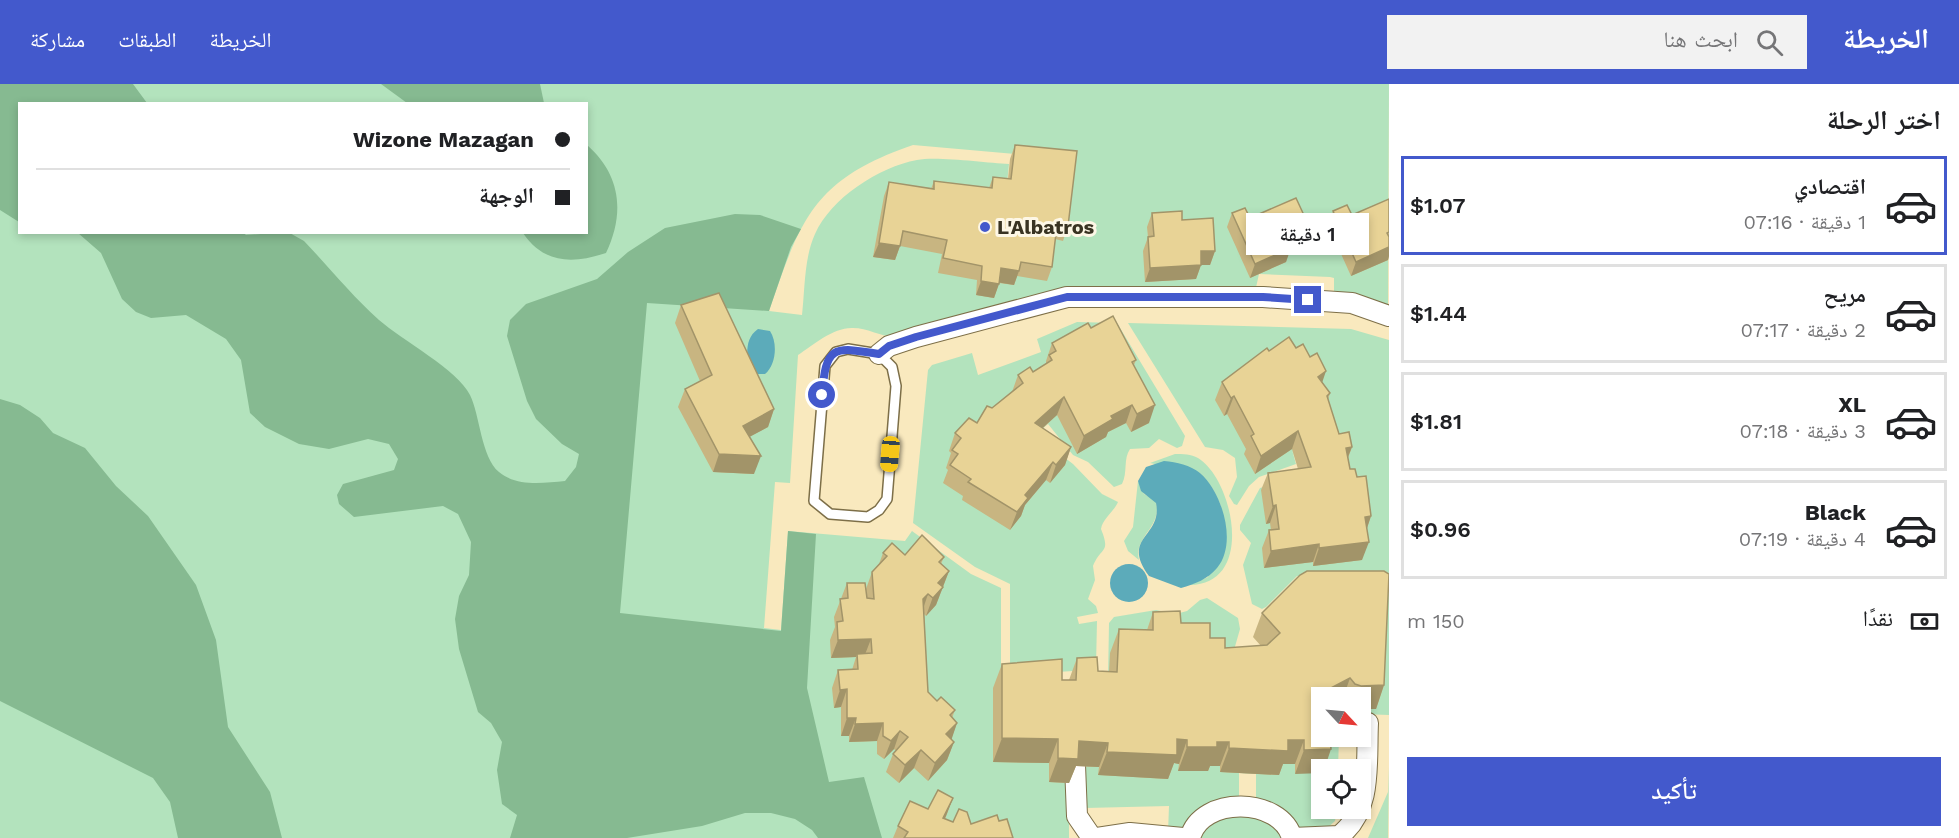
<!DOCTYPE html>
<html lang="ar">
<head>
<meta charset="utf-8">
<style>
	body { margin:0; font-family:"Work Sans","Noto Naskh Arabic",sans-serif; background:#f2f2f2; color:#202124; direction:rtl; height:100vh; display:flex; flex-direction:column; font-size:22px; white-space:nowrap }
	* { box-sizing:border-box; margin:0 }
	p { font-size:20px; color:#757577 }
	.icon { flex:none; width:33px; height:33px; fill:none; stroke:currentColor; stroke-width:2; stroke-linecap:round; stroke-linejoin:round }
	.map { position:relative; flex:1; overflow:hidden; direction:ltr }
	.drawer { display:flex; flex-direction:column; background:#fff; width:570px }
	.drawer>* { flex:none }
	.banner { position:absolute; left:18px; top:18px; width:570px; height:132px; border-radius:0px; box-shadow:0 3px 9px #0003; direction:rtl; display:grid; align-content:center; height:132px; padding:0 18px; background:#fff }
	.needle { width:39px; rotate:116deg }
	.buttons { position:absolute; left:1311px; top:603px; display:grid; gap:12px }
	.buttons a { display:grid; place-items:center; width:60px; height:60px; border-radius:0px; background:#fff; box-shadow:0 3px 9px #0003; font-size:30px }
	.end { position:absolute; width:27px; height:27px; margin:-14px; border:8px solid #4359cc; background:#fff; box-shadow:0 0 0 3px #fff }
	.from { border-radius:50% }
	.bubble { position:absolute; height:42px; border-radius:0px; background:#fff; box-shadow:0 3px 9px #0003; font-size:20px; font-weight:600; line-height:42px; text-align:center; direction:rtl }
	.car { position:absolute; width:18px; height:36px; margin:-18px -9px; border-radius:8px; box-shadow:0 0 4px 2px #0007; background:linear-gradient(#f5c518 24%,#345 0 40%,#f5c518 0 76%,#345 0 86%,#f5c518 0) }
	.banner b { display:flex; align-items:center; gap:21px; height:57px; font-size:22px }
	.banner b+b { border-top:2px solid #e0e0e0 }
	.banner i { width:15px; height:15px; background:#202124 }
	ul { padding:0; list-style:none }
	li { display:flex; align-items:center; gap:18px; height:99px; margin:0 12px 9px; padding:0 6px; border:3px solid #e0e0e0; border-radius:0px }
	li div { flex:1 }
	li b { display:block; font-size:22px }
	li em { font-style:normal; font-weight:600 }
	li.selected { border-color:#4359cc }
	li>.icon { width:54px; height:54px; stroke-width:1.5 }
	h2 { padding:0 18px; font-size:27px; line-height:72px }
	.pay { display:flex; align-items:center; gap:15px; height:66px; padding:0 18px; font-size:22px }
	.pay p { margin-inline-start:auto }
	.cta { display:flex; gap:12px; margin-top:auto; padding:12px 18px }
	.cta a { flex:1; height:69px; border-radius:0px; background:#4359cc; color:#fff; font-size:24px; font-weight:600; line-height:69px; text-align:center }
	header { display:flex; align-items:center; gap:36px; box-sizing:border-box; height:84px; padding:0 30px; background:#4359cc; color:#fff }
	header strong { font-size:28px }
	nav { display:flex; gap:33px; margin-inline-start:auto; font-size:21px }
	.search { width:420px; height:54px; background:#f2f2f2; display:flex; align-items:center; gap:15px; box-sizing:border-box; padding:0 21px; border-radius:0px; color:#757577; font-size:22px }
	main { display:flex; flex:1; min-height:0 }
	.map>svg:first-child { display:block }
</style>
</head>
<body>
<header>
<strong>الخريطة</strong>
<div class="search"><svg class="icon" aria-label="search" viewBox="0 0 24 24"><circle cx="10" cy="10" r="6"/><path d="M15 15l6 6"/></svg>ابحث هنا</div>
<nav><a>الخريطة</a><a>الطبقات</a><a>مشاركة</a></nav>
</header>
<main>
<section class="drawer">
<h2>اختر الرحلة</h2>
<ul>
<li class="selected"><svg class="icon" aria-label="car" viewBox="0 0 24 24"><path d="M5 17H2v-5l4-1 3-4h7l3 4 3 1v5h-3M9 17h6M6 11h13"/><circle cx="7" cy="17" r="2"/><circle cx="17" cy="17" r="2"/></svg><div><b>اقتصادي</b><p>1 دقيقة · 07:16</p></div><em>$1.07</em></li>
<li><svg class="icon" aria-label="car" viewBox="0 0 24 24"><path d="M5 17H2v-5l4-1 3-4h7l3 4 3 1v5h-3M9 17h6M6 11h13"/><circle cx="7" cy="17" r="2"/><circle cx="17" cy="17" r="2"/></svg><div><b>مريح</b><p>2 دقيقة · 07:17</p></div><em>$1.44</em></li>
<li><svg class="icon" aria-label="car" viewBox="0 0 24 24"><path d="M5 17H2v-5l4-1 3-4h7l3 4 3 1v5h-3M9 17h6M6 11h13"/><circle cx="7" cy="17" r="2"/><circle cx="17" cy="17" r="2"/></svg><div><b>XL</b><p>3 دقيقة · 07:18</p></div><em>$1.81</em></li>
<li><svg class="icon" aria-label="car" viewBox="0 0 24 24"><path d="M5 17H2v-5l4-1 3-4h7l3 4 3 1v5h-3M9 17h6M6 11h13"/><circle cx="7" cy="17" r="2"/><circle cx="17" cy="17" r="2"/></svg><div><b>Black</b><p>4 دقيقة · 07:19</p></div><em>$0.96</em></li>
</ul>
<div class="pay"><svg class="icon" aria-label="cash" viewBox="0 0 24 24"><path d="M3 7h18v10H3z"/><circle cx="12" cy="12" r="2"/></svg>نقدًا<p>150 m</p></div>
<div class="cta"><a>تأكيد</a></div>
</section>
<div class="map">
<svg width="1389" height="754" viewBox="0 0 1389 754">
	<rect width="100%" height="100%" fill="#f9e9be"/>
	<g fill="#b3e3bd" fill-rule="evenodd">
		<path d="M0,0H1389L1388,221L1384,223L1334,212V194L1330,193L1259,190L1255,208L1129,205L894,253C880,252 867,244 853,244C834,243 813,261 798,271L790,399L775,398L764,544L781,546L788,447L905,457L912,447L971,490L1001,504V597L1108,596L1109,539L1114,533L1156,526L1176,530L1187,527L1200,516L1207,514L1238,534L1240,545L1234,566L1240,574L1386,505L1389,508V631L1361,630L1360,614H1322V652L1339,653L1338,685L1322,686V724L1337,725L1335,737L1324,747L1301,745L1284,727L1256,718V690L1239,689V718L1185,745L1168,749L1169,722L1085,724L1069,699V754H0ZM20,20H586V148H20ZM913,61L1073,75L1006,109L1009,80C986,79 937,72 917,76C879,83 831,114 815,150C804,174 805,205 802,231L769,227C801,134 814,95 913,61Z"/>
		<path d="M1077,238L1117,239L1185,352L1182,362L1177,364L1159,355L1149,364L1130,365C1123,375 1128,388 1122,400L1114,403L1088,378L1073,371L1048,340L1035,351L1073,380L1102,410L1118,418C1113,429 1103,434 1101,445C1111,470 1101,462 1093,482L1095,496L1088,515L1096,522L1098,529L1077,533L1079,540L1097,537L1096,582L1089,586L1025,590L1010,584V500L975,483L913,439L928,286L932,281L972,269L978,291L1041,268L1037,255Z"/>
		<polygon points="1128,239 1351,245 1389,256 1389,494 1297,492 1266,523 1262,525 1252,520 1243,481 1251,459 1240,446 1240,441 1260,404 1301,391 1292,366 1296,380 1259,393 1249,402 1237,421 1234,420 1229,412 1237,393 1235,374 1223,366 1205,363"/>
		<path d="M1175,370C1183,370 1191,370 1198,374C1233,395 1256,500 1190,501L1208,493L1221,422L1213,405L1200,389L1150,379Z"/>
		<path d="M1138,397L1144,410L1155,416C1165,441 1133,453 1139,476L1128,467L1124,457L1133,443Z"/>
		<polygon points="1389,683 1388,754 1368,754 1388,708"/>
		<polygon points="1260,730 1285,754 1196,754 1213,732"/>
	</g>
	<g fill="#86ba91">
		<polygon points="0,0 133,0 147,19 20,20 19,138 0,126"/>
		<polygon points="381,0 540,0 544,19 407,19"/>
		<path d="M587,61C621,91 625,129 606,169C573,180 544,180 523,149L586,148Z"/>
		<path d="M735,130L760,131L801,145L791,163L769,227L647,219L620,529L781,547L788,447L816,450L807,604L829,698L864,693L882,754H818L812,746L795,735L771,729H745L702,742L627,754H510L517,731L502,720L497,686L502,658L491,639L478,628L459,565L455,535L459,512L469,491L471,458L458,430L443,422L354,433L339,420L337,411L343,400L394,386L398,375L389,360L368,355L329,365L299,360L265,343L250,329L241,276L226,255L186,231L151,234L136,228L122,215L101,169L78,149L242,148L246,151L288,148L304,157C329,183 352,212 379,236C402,256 458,286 470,311C480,331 481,373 499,388C517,403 543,399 565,397L576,383L579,370L562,360L536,335L527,317L507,252L510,236L526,220L597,195L628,168L665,144Z"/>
		<polygon points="0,315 20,321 40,334 53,349 85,364 116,402 148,432 196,501 216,556 228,643 270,708 282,754 178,754 170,718 153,694 0,617"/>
	</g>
	<g fill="#5cabba">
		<path d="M758,245L770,247C778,259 776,281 765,290H758L748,282C747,269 745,254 758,245Z"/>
		<path d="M1164,377C1177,378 1190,381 1200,389C1222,408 1238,459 1217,484C1208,495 1195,500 1181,504L1149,492C1120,453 1163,453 1156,419L1141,407L1138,397L1146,383Z"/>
		<circle cx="1129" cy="499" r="19"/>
	</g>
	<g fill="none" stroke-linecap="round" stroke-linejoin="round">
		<g stroke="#7d6f48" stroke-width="12">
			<polygon id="service" points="848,265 879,270 892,283 896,302 887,415 879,426 868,433 830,430 814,417 825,282 836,268"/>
		</g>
		<g stroke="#7d6f48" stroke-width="22">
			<g id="minor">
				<polyline points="879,270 889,262 916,253 1067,213 1263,213 1352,219 1389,232"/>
				<polyline points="1075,681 1077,732 1092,754"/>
				<polyline points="1097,754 1130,749 1183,754"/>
				<path d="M1190,754C1201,711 1281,713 1292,754"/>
				<path d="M1292,754L1339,752C1373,727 1366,677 1368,639"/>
			</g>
		</g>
		<use href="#service" stroke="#fff" stroke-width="9"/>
		<use href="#minor" stroke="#fff" stroke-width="20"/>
	</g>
	<g fill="#c8b581">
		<polygon points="1015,61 1068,142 1063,157 1055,155 1052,183 1047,197 1017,192 1014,201 999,199 994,214 976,211 977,196 938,189 942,170 900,162 895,176 873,173 884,112 889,98 931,105 934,97 989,104 993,93 1008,95 1010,75"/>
		<polygon points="1389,115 1389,172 1388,176 1351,192 1328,141 1333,127 1352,131"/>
		<polygon points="1152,129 1182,136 1215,167 1210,181 1201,181 1196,195 1145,198 1143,167 1148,153 1147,143"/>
		<polygon points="1232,129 1250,134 1304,156 1290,162 1286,178 1250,194 1227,143"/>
		<polygon points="681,221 774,325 768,343 749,353 754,390 713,388 678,323 685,305 700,297 675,239"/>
		<polygon points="1091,244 1136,276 1134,281 1149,339 1131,348 1126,339 1108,348 1106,353 1077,370 1057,331 1043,344 1071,363 1065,381 1050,399 1046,396 1025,421 1021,432 1010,446 962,416 963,412 943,399 948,386 946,384 951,369 949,367 955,349 977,339 1012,308 1018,291 1033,288 1046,280 1046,277 1052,259"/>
		<polygon points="1296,264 1330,309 1328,316 1339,350 1352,363 1348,374 1350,385 1357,393 1371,432 1367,444 1362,476 1313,482 1313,478 1264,484 1262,464 1269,446 1271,446 1270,439 1266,440 1261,406 1268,389 1298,385 1292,365 1255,390 1244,370 1246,365 1227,330 1224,332 1215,316 1222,298 1269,267"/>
		<polygon points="883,469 944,473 941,480 949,487 936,521 926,532 924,530 928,608 937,617 955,626 952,634 957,639 951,655 954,658 947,676 928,697 914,684 899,699 886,688 893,670 896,667 894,665 884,675 877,670 877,657 849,658 849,652 841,652 841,623 834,624 832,604 838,586 852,586 856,573 831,574 830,556 835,543 834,533 847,499 866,505 872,488 879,480"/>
		<polygon points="1153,528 1181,539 1210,554 1225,564 1261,562 1253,553 1262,529 1384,601 1376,625 1360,614 1322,614 1322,652 1295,690 1295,680 1283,680 1279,691 1220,688 1220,682 1210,682 1208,687 1178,687 1179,680 1174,679 1168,695 1098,691 1099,683 1076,682 1069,699 1049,698 1049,679 993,678 993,604 1002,580 1062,596 1069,596 1077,574 1098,587 1109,588 1110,569 1119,545 1147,546"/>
		<polygon points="953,714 945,735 953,738 971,740 999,737 1013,754 893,754 898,742 928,725"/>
	</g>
	<g fill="#a29469">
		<polygon points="1309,142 1304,156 1281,166 1286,152"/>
		<polygon points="879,159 900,162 895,176 873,173"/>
		<polygon points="1389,163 1389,172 1388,176 1351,192 1356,178"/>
		<polygon points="1291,164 1286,178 1250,194 1255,180"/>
		<polygon points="1201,167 1215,167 1210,181 1201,181 1196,195 1145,198 1150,184"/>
		<polygon points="1001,184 1019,187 1014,201 996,198"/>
		<polygon points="981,197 999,200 994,214 976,211"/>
		<polygon points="1326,287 1320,305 1318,293"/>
		<polygon points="1234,312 1227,330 1224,332 1231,314"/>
		<polygon points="1064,313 1057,331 1028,357 1035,339"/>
		<polygon points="1132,321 1126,339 1108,348 1106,353 1077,370 1084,352 1111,332"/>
		<polygon points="1155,321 1149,339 1131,348 1137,330"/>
		<polygon points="774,325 768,343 736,360 743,342"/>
		<polygon points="1298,347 1292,365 1255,390 1261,372"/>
		<polygon points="1071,363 1065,381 1050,399 1056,381"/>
		<polygon points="1352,363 1345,380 1346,364"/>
		<polygon points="719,370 761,372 754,390 713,388"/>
		<polygon points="1053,378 1046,396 1025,421 1021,432 1010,446 1017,428 1025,411"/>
		<polygon points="1276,421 1270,439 1266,440 1273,422"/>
		<polygon points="1371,432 1365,450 1365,433"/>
		<polygon points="1369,458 1362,476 1313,482 1319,464"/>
		<polygon points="1319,460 1313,478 1264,484 1271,467"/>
		<polygon points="949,487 936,521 926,532 938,499"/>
		<polygon points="928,510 922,528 923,515"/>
		<polygon points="871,555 864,573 857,570 856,573 831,574 838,556"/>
		<polygon points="1350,594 1343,614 1325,614 1329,605"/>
		<polygon points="1384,601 1376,625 1360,625 1360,614 1356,614 1361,602"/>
		<polygon points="847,605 841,623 834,624 840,606"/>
		<polygon points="847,634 856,634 849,652 841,652"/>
		<polygon points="883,639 877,657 849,658 855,640"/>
		<polygon points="957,639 951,657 946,650"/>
		<polygon points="900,647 894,665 884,675 891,657"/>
		<polygon points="1002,654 1058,655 1049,679 993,678"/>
		<polygon points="1177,655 1187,656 1179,680 1174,679 1168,695 1098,691 1107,668"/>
		<polygon points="1288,656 1304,656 1295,680 1283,680 1279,691 1220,688 1229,664"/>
		<polygon points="1079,657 1108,659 1099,683 1076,682 1069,699 1049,698 1058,674"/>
		<polygon points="954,658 947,676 928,697 935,679"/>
		<polygon points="1217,658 1229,658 1220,682 1210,682 1208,687 1178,687 1187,663"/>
		<polygon points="1331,665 1324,686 1322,686 1322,689 1295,690 1304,666"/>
		<polygon points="921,666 914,684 899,699 905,681"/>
		<polygon points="953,714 946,732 936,752 943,734"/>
	</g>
	<g fill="#e8d396" stroke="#a29469" stroke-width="1.5">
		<polygon points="1015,61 1077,67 1068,142 1057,141 1052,183 1021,178 1019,187 1001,184 999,200 981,197 982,182 943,174 947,156 903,147 900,162 879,159 889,98 934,105 934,97 992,104 993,93 1011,95"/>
		<polygon points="1296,114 1309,142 1286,152 1291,164 1255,180 1232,129 1245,124 1250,134"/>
		<polygon points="1389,115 1389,148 1387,149 1389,153 1389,163 1356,178 1333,127 1347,121 1352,131"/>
		<polygon points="1182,127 1182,136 1213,134 1215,167 1201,167 1201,181 1150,184 1148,153 1154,152 1152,129"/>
		<polygon points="719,209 774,325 743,342 761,372 719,370 685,305 712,291 681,221"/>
		<polygon points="1113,232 1136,276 1132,278 1155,321 1137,330 1132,321 1111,332 1113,335 1084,352 1064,313 1035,339 1071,363 1056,381 1053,378 1025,411 1028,414 1017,428 968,398 971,395 950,381 958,370 952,366 961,354 955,349 969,334 977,339 987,322 992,324 1023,299 1018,291 1030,283 1033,288 1052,276 1049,271 1056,267 1052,259 1088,239 1091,244"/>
		<polygon points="1289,253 1296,264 1303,260 1310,273 1317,269 1326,287 1318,293 1330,309 1327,312 1339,350 1349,348 1352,363 1346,364 1350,385 1355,385 1357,393 1366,392 1371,432 1365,433 1369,458 1319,464 1319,460 1271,467 1269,446 1279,445 1276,421 1273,422 1268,389 1311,383 1298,347 1261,372 1251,352 1254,350 1234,312 1231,314 1222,298 1267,264 1269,267"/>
		<polygon points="922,451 944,473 939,478 949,487 938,499 943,503 933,514 928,510 923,515 928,608 937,617 941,613 955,626 950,631 957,639 946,650 954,658 935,679 921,666 905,681 893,670 908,653 900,647 891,657 883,652 883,639 855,640 856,634 847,634 847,605 840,606 838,586 858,585 857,570 872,569 871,555 838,556 837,538 843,537 840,515 848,514 847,499 865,499 867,514 874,515 872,488 887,472 883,469 892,459 905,471"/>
		<polygon points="1307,487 1384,487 1389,490 1384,601 1361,602 1355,600 1350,594 1329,605 1329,614 1322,614 1322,652 1330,652 1331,665 1304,666 1304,656 1288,656 1288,667 1229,664 1229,658 1217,658 1217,663 1187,663 1187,656 1177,655 1177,671 1107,668 1108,659 1079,657 1078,675 1058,674 1058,655 1002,654 1002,580 1062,575 1062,596 1076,596 1077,574 1097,573 1098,587 1117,588 1119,545 1153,546 1153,528 1180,527 1181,539 1210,539 1210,554 1225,554 1225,564 1267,561 1280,549 1262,529 1300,491"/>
		<polygon points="938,706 953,714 943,734 953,738 959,725 967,728 971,740 997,731 999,737 1007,735 1013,754 904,754 908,748 898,742 910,717 928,725"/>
	</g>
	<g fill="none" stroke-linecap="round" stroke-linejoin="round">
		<path stroke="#4359cc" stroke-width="8" d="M822,311C826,262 832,262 879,270L889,262L916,253L1067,213H1263L1308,216"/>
	</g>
	<circle fill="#4359cc" stroke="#fdf7e6" stroke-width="2" cx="985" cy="143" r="6"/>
	<g text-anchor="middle" stroke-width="6" stroke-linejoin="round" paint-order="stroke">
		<g font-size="20" font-weight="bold" fill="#393322" stroke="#fdf7e6" text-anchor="start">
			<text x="997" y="150">L'Albatros</text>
		</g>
	</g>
</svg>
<div class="buttons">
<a><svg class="needle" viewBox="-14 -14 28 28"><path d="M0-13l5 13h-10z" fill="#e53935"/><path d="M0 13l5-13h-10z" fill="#757577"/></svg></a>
<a><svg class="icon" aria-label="locate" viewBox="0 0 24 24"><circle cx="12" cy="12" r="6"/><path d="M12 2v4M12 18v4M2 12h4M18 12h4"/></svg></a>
</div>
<i class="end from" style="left:822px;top:311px"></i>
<i class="end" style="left:1308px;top:216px"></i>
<div class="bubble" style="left:1246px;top:129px;width:123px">1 دقيقة</div>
<i class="car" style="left:890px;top:370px;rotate:185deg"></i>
<div class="banner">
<b><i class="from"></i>Wizone Mazagan</b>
<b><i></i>الوجهة</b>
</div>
</div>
</main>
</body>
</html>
